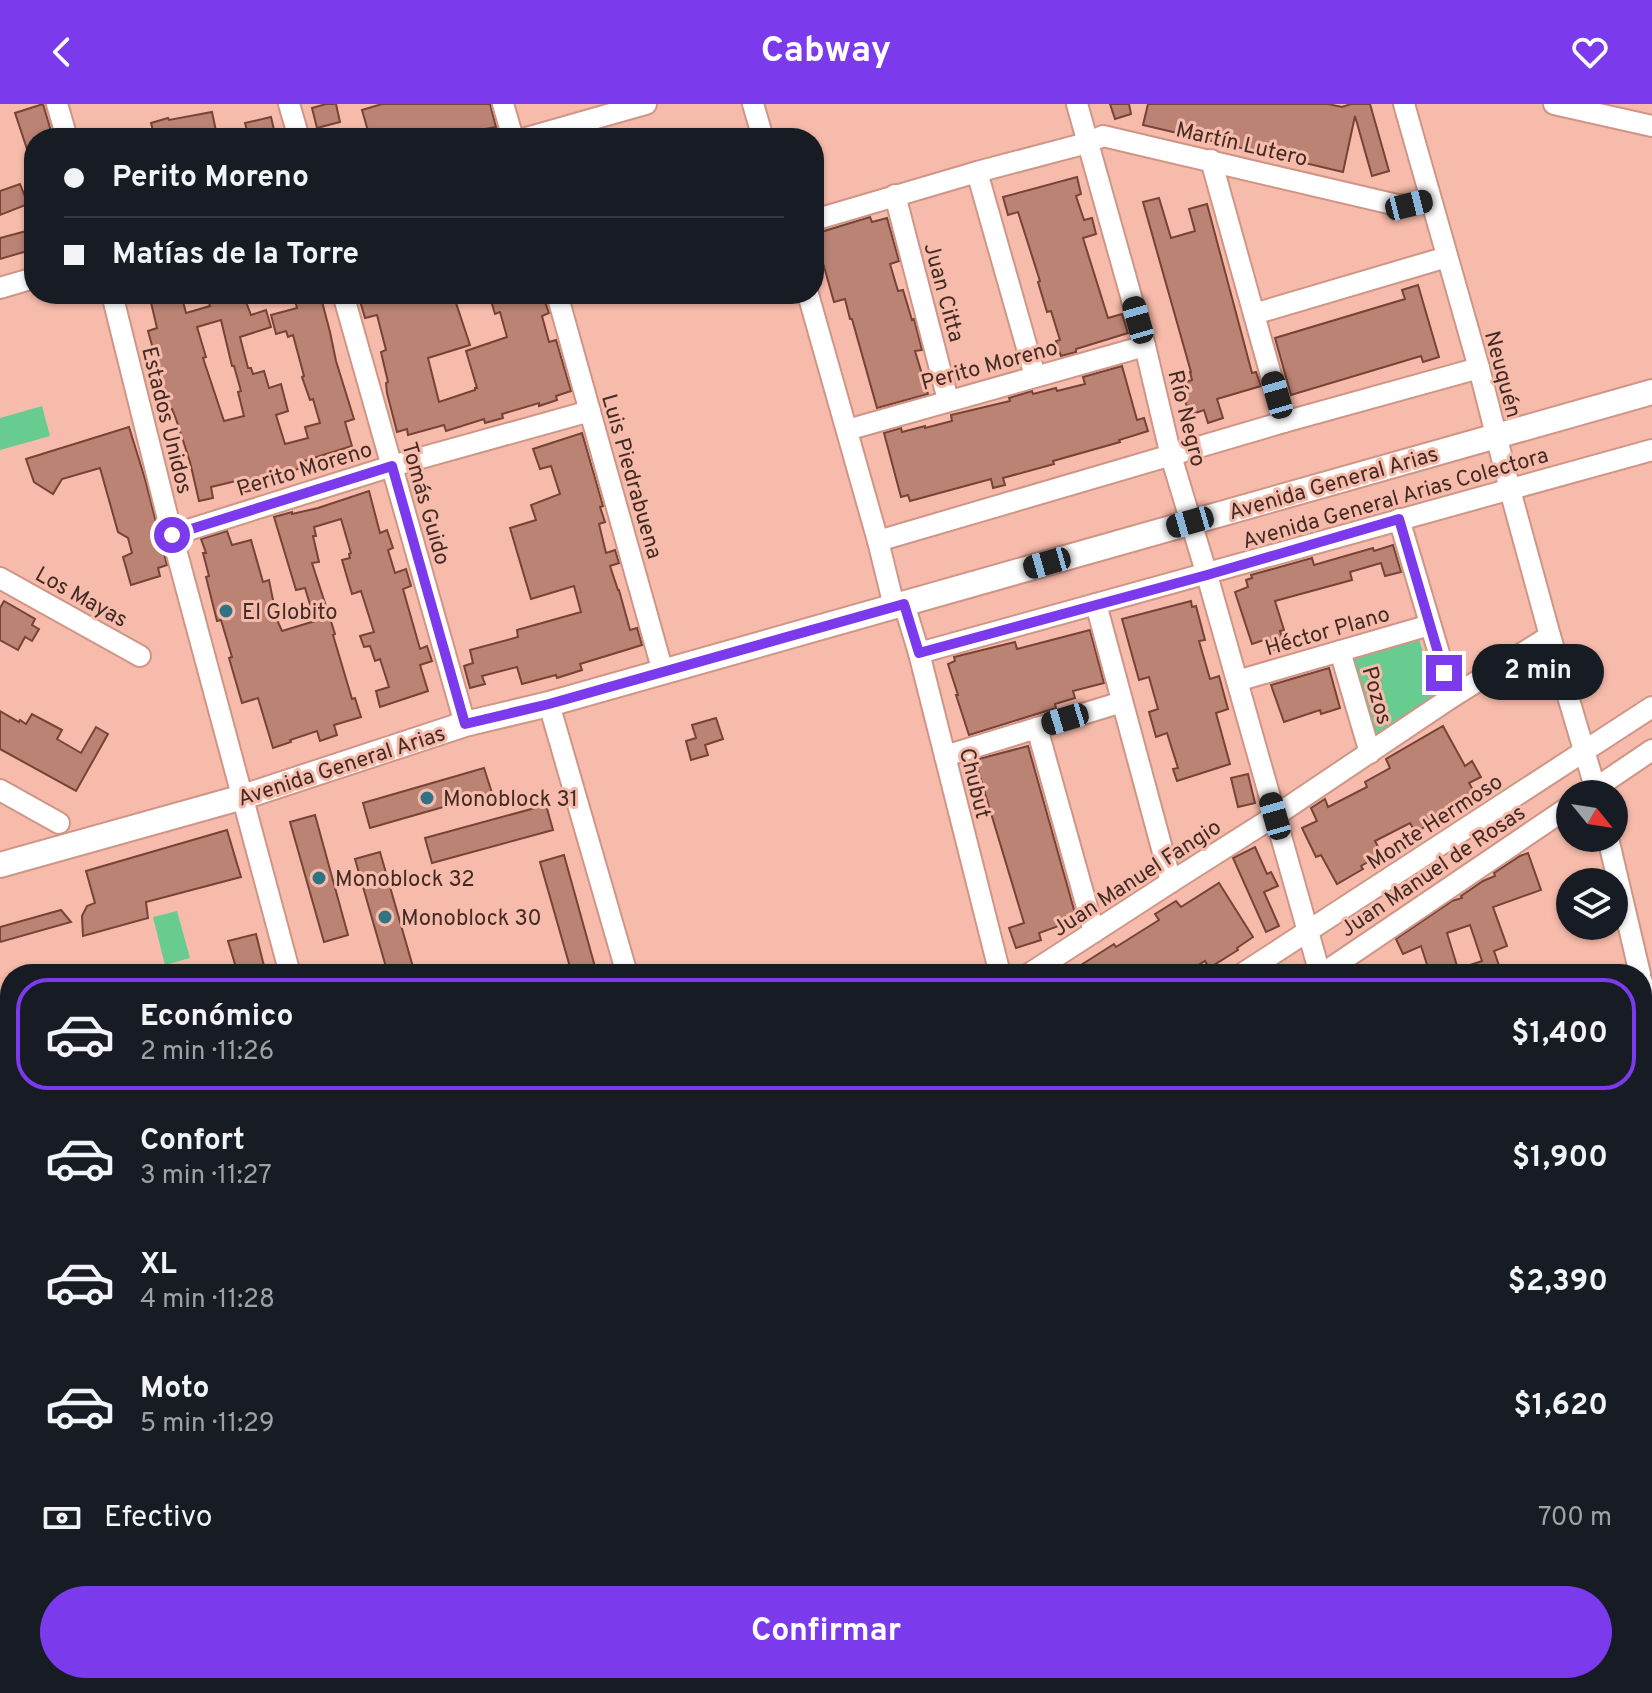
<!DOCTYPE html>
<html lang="es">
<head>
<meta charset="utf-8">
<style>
	body { margin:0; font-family:Overpass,sans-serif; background:#242831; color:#f1f3f6; height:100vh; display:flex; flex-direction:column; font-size:30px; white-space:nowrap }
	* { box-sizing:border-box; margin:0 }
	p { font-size:26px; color:#9ea1a6 }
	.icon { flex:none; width:44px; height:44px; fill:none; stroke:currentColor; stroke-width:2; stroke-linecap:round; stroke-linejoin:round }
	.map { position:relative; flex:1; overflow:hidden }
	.details { position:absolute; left:0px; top:860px; width:1652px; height:730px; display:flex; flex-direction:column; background:#171b24; border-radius:32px 32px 0 0; box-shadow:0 2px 6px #0004 }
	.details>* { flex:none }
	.hud { position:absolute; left:24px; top:24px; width:800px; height:176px; border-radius:32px; box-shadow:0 2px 6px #0004; display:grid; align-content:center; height:176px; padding:0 40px; background:#171b24 }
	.needle { width:52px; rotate:120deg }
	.controls { position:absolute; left:1556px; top:676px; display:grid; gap:16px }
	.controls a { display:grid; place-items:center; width:72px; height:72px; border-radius:50%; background:#171b24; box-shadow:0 2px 6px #0004; font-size:40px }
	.end { position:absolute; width:36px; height:36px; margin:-18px; border:10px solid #7c3aed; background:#fff; box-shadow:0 0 0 4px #fff }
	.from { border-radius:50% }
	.bubble { position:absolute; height:56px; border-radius:28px; background:#171b24; box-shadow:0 2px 6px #0004; font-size:26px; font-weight:700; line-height:56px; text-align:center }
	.car { position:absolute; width:24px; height:48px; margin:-24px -12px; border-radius:10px; box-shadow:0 0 6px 2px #0007; background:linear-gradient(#222 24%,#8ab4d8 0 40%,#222 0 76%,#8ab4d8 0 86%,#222 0) }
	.hud b { display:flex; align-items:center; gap:28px; height:76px; font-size:30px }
	.hud b+b { border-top:2px solid #363941 }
	.hud i { width:20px; height:20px; background:#f1f3f6 }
	ul { padding:14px 0 0; list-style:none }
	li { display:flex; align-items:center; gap:24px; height:112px; margin:0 16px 12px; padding:0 24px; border:4px solid transparent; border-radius:32px }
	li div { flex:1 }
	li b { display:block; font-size:30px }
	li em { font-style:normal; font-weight:700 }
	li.active { border-color:#7c3aed }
	li>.icon { width:72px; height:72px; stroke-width:1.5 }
	.pay { display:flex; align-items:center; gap:20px; height:88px; padding:0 40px; font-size:30px }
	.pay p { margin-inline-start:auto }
	.action { display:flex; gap:16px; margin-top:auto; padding:16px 40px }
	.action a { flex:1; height:92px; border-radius:48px; background:#7c3aed; color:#fff; font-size:32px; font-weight:700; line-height:92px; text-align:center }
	header { display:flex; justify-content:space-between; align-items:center; height:104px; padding:0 40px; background:#7c3aed; color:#fff; font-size:36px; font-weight:700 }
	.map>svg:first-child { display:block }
</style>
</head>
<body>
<header><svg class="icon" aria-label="back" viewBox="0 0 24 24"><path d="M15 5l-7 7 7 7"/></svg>Cabway<svg class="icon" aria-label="heart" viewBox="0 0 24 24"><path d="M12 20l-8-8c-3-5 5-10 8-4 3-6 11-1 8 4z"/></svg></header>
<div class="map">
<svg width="1652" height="1589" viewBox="0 0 1652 1589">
	<rect width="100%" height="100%" fill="#f7bbab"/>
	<g fill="#68cc90">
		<polygon points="42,302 50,332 0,346 0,314"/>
		<polygon points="1418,532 1438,597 1373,635 1349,551"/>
		<polygon points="177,807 190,854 165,861 153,813"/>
	</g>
	<g fill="#bb8374" stroke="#764336" stroke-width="2" fill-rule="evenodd">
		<polygon points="43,0 53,34 34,34 34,60 32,60 15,9"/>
		<polygon points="326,0 336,0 340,18 317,24 312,4"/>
		<polygon points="382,0 490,0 496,23 474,27 454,34 370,34 362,6"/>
		<polygon points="1110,0 1129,0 1131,10 1115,15"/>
		<polygon points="1148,0 1328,0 1342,3 1351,0 1370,0 1389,67 1372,72 1355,12 1343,68 1143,21"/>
		<polygon points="212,8 216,27 184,33 184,29 165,34 155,34 151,19 168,14 169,16"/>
		<polygon points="271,13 276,34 249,34 245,19"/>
		<polygon points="1077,73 1081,90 1076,92 1084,116 1092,114 1096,130 1083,134 1108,214 1122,210 1128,229 1076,245 1076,248 1061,252 1056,237 1060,236 1051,207 1047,208 1038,178 1040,177 1018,108 1008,111 1003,93"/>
		<polygon points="20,80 28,100 0,111 0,87"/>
		<polygon points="1159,94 1171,134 1195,127 1189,105 1207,100 1252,269 1256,268 1261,282 1217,295 1223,314 1208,319 1204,306 1190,311 1179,280 1192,276 1190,268 1191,268 1143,98"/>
		<polygon points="870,113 872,118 887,114 899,157 890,160 898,187 903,186 912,216 914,215 922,246 915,247 928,290 877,304 852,215 850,215 845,195 834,198 817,138 823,136 821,128"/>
		<polygon points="30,126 34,145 0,155 0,134"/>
		<polygon points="1418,181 1439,253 1423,258 1421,252 1291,291 1275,234 1405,195 1402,186"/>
		<path d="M149,190H181L186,209L210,202L206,190H243L251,211L266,206L271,223L240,233L248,264H251L253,270L264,267L269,284L281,280L288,307L276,311L285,340L308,334L305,323L320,319L313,295L310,296L302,273L304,272L293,231L288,233L286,227L276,230L271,211L297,204L294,193L305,190H320L330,228L336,257L354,315L345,318L352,342L304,357L305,363L257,377L259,385L239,389L236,377L211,383L213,394L199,397L190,358L176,315L172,305L167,306L154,264L158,263L148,227L157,224ZM221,216L232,262H234L241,287L238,288L244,312L224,317L203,254L206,253L197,223Z"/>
		<polygon points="358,190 453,190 470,241 428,254 439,298 475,286 475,284 477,284 466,247 507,233 500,208 495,210 489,190 542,190 549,209 542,212 549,238 556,236 571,287 556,292 557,296 539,302 539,299 502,310 503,314 485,319 484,315 446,327 444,321 408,331 407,325 397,328 387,289 386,279 388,278 381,248 386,246 377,211 365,214"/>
		<polygon points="1122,262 1137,316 1144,314 1148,327 1119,336 1120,338 1053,357 1054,360 1003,374 1005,381 993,384 991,375 910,397 908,391 901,393 884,329 901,324 902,328 925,322 925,324 952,317 951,311 1010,297 1009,294 1032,287 1033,290 1056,284 1057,287 1085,280 1083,273"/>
		<polygon points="129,323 145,375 167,461 158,464 160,472 131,481 123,453 132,449 128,434 118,428 100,364 62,375 53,390 34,378 26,355"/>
		<polygon points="582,329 603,402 600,403 605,418 599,420 606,449 615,446 619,459 610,462 618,486 619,486 630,526 637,524 642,541 580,560 582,566 557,574 556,571 522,580 517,563 482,572 485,580 470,584 464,562 473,559 470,546 518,533 517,526 581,508 574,482 531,495 510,424 536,416 531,401 560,390 551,362 540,365 533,345"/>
		<polygon points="369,387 380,429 387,426 393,444 388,446 395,469 406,465 411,482 403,485 420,545 427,542 432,557 420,561 428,587 380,603 376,587 389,583 380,555 375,557 370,542 364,543 360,532 374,528 361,487 352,490 342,456 350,454 349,450 351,449 341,415 314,423 316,432 313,432 319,458 312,459 335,530 333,531 352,595 355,594 361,613 334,621 337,631 320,637 317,627 290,636 291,638 273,644 258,594 242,599 229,554 232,553 221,516 217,517 206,473 209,472 203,449 206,449 201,435 227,427 232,441 251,436 263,478 269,476 277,516 282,527 315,517 305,484 296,486 274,413 292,408 292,410 318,404"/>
		<polygon points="1393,441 1401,468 1385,472 1381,459 1350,468 1352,476 1275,497 1284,526 1280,527 1285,542 1268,548 1264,536 1252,540 1235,488 1248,483 1246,476 1252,474 1251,471 1312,454 1314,461 1373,444 1374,447"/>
		<polygon points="4,497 35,515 32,521 39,525 32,537 25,533 18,546 0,536 0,504"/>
		<polygon points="1191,497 1192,503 1196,502 1205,536 1199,537 1210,575 1219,572 1228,605 1216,609 1230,660 1177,677 1173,665 1178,664 1167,629 1156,633 1149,608 1158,605 1149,573 1139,576 1122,515"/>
		<polygon points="1090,526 1104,579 1073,587 1075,594 1055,600 1056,604 969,631 956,591 958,591 948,560 955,557 954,553 1015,538 1017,545"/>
		<polygon points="1329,564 1340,604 1321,610 1320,606 1284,618 1271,581"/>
		<polygon points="0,607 19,618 20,616 26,620 32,610 62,626 57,635 81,649 96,623 108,630 76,687 0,645"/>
		<polygon points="716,614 723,635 705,641 708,651 691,656 686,637 696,634 692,621"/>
		<polygon points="1443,622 1465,662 1472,657 1481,673 1469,679 1476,691 1425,719 1427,722 1415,728 1410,719 1375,737 1382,750 1361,762 1363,765 1337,780 1321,751 1316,753 1302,724 1317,717 1311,704 1325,695 1328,703 1367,683 1365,678 1390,664 1386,655"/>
		<polygon points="1028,642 1078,820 1074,821 1072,817 1039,829 1041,836 1016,844 1009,824 1024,819 975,656"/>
		<polygon points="484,664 492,689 370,724 363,699"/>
		<polygon points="1248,670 1255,699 1238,703 1231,674"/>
		<polygon points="546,701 553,726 432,759 425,734"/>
		<polygon points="315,711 348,831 324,838 290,718"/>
		<polygon points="227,726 241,773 146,798 148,814 83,832 82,812 87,802 95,799 86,767"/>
		<polygon points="1255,743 1267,770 1271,768 1278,782 1264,788 1279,822 1266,828 1233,754"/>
		<polygon points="380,748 415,870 388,870 355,755"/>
		<path d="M1528,749L1541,786L1493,803L1507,842L1494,847L1502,870H1430L1421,842L1403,850L1396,835L1452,797L1462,794L1461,792L1483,777L1495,772L1494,769L1520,752ZM1470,821L1482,857L1458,865L1447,829Z"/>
		<polygon points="564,751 597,870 572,870 540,758"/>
		<polygon points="1219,779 1253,833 1237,844 1238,846 1209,864 1205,857 1184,870 1087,870 1081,861 1114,840 1116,843 1159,816 1155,810 1176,797 1181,803"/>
		<polygon points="61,806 71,818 0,838 0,823"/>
		<polygon points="256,830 266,870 238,870 228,837"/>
	</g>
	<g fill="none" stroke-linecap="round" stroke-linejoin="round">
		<g stroke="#cf9586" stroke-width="24">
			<g id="minor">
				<polyline points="57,0 67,34"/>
				<polyline points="289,0 299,34"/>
				<polyline points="503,0 513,34"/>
				<polyline points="753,0 763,34"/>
				<polyline points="1077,0 1145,242 1171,352 1207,471 1320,870"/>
				<polyline points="1404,0 1479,264 1510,386 1550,532 1597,690"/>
				<polyline points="1554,0 1652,22"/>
				<polyline points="526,34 646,0"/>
				<polyline points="1211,56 1284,318"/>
				<polyline points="977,68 1035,272"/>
				<polyline points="895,91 948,296"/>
				<polyline points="814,116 977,68 1087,39 1103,32 1397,101 1409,101 1430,96"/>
				<polyline points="0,184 34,174"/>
				<polyline points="112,190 172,431 290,870"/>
				<polyline points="343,190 465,620"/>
				<polyline points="557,190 663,568"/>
				<polyline points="808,190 878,437 894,502"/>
				<polyline points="1254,210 1447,153"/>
				<polyline points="847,326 1145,242"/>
				<polyline points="1399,415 1452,593"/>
				<polyline points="172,431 392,362 590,307"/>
				<polyline points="878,437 1284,318 1479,264"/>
				<polyline points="0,474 140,552"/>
				<polyline points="904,500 919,549 1000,870"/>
				<polyline points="1096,500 1171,778"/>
				<polyline points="1340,547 1370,649"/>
				<polyline points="919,549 1652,346"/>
				<polyline points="1237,577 1430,521"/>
				<polyline points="549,600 627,870"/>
				<polyline points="1037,624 1094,828"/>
				<polyline points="945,652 1122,598"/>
				<polyline points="0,686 59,719"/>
				<polyline points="1587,690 1652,646"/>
				<polyline points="1608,734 1640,870"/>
				<polyline points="1029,870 1171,778 1275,712 1452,593 1550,532"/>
				<polyline points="1242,870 1652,603"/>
				<polyline points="1322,870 1570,702"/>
				<polyline points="1642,878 1652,913"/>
				<polyline points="1642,1033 1652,1030"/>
				<polyline points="0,1085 10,1120"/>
				<polyline points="1642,1353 1652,1350"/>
				<polyline points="0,1482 10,1479"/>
				<polyline points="140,1580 142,1589"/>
				<polyline points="358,1580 361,1589"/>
				<polyline points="536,1580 539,1589"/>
				<polyline points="1195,1580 1198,1589"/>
				<polyline points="1512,1580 1515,1589"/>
				<polyline points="819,1589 850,1580"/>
			</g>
		</g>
		<g stroke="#cf9586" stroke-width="28">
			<polyline id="major" points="0,761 243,693 465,620 549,600 1652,288"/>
		</g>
		<use href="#minor" stroke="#fff" stroke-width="20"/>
		<use href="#major" stroke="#fff" stroke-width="24"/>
	</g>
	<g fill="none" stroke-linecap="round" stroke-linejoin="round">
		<polyline stroke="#7c3aed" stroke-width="10" points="172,431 392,362 465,620 549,600 904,500 919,549 1207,471 1399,415 1444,569"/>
	</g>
	<g fill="#307484" stroke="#f7bbab" stroke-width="3">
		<circle cx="226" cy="507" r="8"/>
		<circle cx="427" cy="694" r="8"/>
		<circle cx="319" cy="774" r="8"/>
		<circle cx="385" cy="813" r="8"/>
	</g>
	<g text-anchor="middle" stroke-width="6" stroke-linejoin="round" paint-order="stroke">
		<g font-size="22" fill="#422b25" stroke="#f7bbab">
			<text transform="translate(1242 39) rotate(13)" y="8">Martín Lutero</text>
			<text transform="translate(945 188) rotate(75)" y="8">Juan Citta</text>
			<text transform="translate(989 260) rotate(-15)" y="8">Perito Moreno</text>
			<text transform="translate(1504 270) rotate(75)" y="8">Neuquén</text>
			<text transform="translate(1188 314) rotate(76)" y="8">Río Negro</text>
			<text transform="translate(168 316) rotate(76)" y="8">Estados Unidos</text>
			<text transform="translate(304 364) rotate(-17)" y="8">Perito Moreno</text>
			<text transform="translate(633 372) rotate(74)" y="8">Luis Piedrabuena</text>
			<text transform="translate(1333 378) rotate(-16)" y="8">Avenida General Arias</text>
			<text transform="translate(1395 393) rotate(-16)" y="8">Avenida General Arias Colectora</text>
			<text transform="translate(427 399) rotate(74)" y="8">Tomás Guido</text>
			<text transform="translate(82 492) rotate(29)" y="8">Los Mayas</text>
			<text transform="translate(1327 526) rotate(-16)" y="8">Héctor Plano</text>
			<text transform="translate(1378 591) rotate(74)" y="8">Pozos</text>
			<text transform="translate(341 661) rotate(-18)" y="8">Avenida General Arias</text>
			<text transform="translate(976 679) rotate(76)" y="8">Chubut</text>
			<text transform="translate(1434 717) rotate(-33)" y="8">Monte Hermoso</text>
			<text transform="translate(1432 766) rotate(-34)" y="8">Juan Manuel de Rosas</text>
			<text transform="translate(1136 773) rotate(-33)" y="8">Juan Manuel Fangio</text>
		</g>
		<g font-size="22" fill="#422b25" stroke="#f7bbab" text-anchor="start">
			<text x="242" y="515">El Globito</text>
			<text x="443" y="702">Monoblock 31</text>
			<text x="335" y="782">Monoblock 32</text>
			<text x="401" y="821">Monoblock 30</text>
		</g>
	</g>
</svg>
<div class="controls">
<a><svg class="needle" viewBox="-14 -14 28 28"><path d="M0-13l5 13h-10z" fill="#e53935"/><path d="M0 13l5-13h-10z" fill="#9ea1a6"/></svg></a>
<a><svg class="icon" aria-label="layers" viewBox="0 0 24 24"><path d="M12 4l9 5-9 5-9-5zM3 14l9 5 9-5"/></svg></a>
</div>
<i class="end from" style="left:172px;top:431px"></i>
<i class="end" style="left:1444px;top:569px"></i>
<div class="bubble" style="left:1472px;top:540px;width:132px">2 min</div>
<i class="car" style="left:1409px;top:101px;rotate:76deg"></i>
<i class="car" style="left:1138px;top:216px;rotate:344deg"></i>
<i class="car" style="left:1277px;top:291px;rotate:344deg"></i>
<i class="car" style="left:1190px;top:418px;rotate:254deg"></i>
<i class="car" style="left:1047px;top:459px;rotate:254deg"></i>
<i class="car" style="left:1065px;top:615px;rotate:253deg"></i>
<i class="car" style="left:1275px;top:712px;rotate:344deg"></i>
<div class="hud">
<b><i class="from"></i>Perito Moreno</b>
<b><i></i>Matías de la Torre</b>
</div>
<section class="details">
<ul>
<li class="active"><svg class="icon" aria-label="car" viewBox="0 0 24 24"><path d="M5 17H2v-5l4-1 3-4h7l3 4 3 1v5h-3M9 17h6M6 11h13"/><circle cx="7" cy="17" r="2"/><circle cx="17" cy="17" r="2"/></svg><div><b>Económico</b><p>2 min · 11:26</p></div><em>$1,400</em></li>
<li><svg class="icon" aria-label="car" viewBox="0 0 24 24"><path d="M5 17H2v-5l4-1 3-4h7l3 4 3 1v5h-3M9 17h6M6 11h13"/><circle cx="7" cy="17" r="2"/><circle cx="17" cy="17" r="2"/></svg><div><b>Confort</b><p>3 min · 11:27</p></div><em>$1,900</em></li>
<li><svg class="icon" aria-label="car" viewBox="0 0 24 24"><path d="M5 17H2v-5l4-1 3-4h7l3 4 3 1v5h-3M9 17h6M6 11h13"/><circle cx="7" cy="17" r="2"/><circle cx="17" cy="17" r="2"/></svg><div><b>XL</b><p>4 min · 11:28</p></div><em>$2,390</em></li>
<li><svg class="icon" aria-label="car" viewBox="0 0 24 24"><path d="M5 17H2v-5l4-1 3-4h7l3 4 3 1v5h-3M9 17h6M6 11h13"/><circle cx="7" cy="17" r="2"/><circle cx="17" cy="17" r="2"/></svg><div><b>Moto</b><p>5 min · 11:29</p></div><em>$1,620</em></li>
</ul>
<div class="pay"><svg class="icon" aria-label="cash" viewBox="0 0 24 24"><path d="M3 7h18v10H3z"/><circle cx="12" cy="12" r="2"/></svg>Efectivo<p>700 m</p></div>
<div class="action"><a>Confirmar</a></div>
</section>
</div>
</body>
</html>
